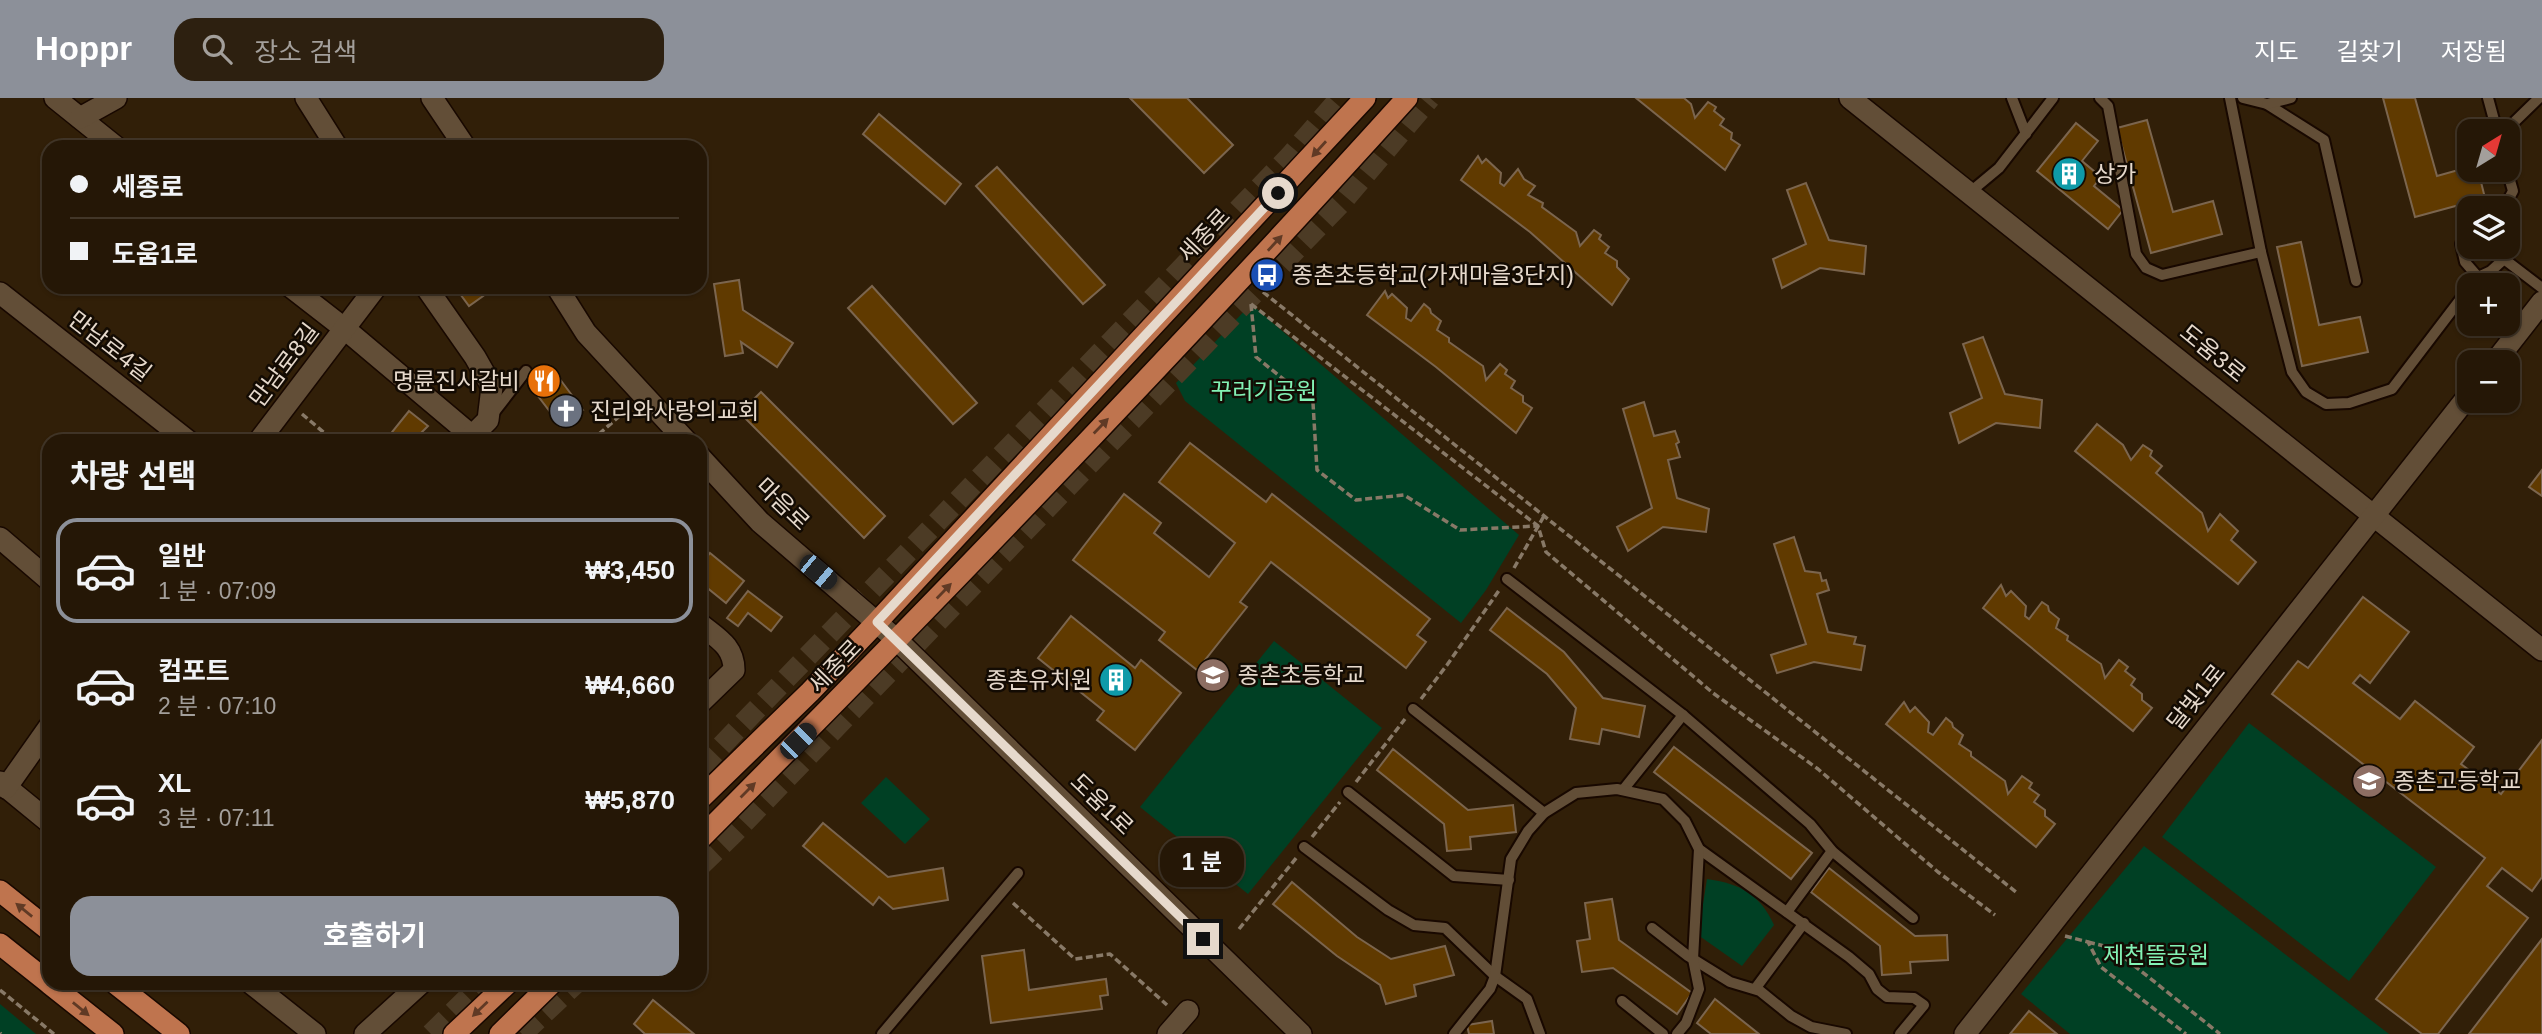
<!DOCTYPE html>
<html lang="ko">
<head>
<meta charset="utf-8">
<style>
	body { margin:0; font-family:Arial,"Noto Sans KR",sans-serif; background:#2d2010; color:#f1f3f6; height:100vh; display:flex; flex-direction:column; font-size:26px; white-space:nowrap }
	* { box-sizing:border-box; margin:0 }
	p { font-size:23px; color:#a39f9b }
	.icon { flex:none; width:38px; height:38px; fill:none; stroke:currentColor; stroke-width:2; stroke-linecap:round; stroke-linejoin:round }
	.map { position:relative; flex:1; overflow:hidden }
	.panel { position:absolute; left:42px; top:336px; width:665px; height:556px; display:flex; flex-direction:column; background:#251706; border-radius:21px; box-shadow:0 2px 5px #0004,0 0 0 2px #423628 }
	.panel>* { flex:none }
	.hud { position:absolute; left:42px; top:42px; width:665px; height:154px; border-radius:21px; box-shadow:0 2px 5px #0004,0 0 0 2px #423628; display:grid; align-content:center; height:154px; padding:0 28px; background:#251706 }
	.needle { width:46px; rotate:37deg }
	.buttons { position:absolute; left:2457px; top:21px; display:grid; gap:14px }
	.buttons a { display:grid; place-items:center; width:63px; height:63px; border-radius:14px; background:#251706; box-shadow:0 2px 5px #0004,0 0 0 2px #423628; font-size:35px }
	.end { position:absolute; width:32px; height:32px; margin:-16px; border:9px solid #e6d9cc; background:#111; box-shadow:0 0 0 4px #111 }
	.from { border-radius:50% }
	.bubble { position:absolute; height:49px; border-radius:21px; background:#251706; box-shadow:0 2px 5px #0004,0 0 0 2px #423628; font-size:23px; font-weight:700; line-height:49px; text-align:center }
	.car { position:absolute; width:21px; height:42px; margin:-21px -10px; border-radius:9px; box-shadow:0 0 5px 2px #0007; background:linear-gradient(#222 24%,#8ab4d8 0 40%,#222 0 76%,#8ab4d8 0 86%,#222 0) }
	.hud b { display:flex; align-items:center; gap:24px; height:66px; font-size:26px }
	.hud b+b { border-top:2px solid #423628 }
	.hud i { width:18px; height:18px; background:#f1f3f6 }
	ul { padding:0; list-style:none }
	li { display:flex; align-items:center; gap:21px; height:105px; margin:0 14px 10px; padding:0 14px; border:4px solid transparent; border-radius:21px }
	li div { flex:1 }
	li b { display:block; font-size:26px }
	li em { font-style:normal; font-weight:700 }
	li.current { border-color:#8c9099 }
	li>.icon { width:63px; height:63px; stroke-width:1.5 }
	h2 { padding:0 28px; font-size:32px; line-height:84px }
	.button { display:flex; gap:14px; margin-top:auto; padding:14px 28px }
	.button a { flex:1; height:80px; border-radius:21px; background:#8c9099; color:#fff; font-size:28px; font-weight:700; line-height:80px; text-align:center }
	header { display:flex; align-items:center; gap:42px; box-sizing:border-box; height:98px; padding:0 35px; background:#8c9099; color:#fff }
	header strong { font-size:33px }
	nav { display:flex; gap:38px; margin-inline-start:auto; font-size:24px }
	.search { width:490px; height:63px; background:#2d2010; display:flex; align-items:center; gap:18px; box-sizing:border-box; padding:0 24px; border-radius:21px; color:#a39f9b; font-size:26px }
	.map>svg:first-child { display:block }
</style>
</head>
<body>
<header>
<strong>Hoppr</strong>
<div class="search"><svg class="icon" aria-label="search" viewBox="0 0 24 24"><circle cx="10" cy="10" r="6"/><path d="M15 15l6 6"/></svg>장소 검색</div>
<nav><a>지도</a><a>길찾기</a><a>저장됨</a></nav>
</header>
<div class="map">
<svg width="2542" height="936" viewBox="0 0 2542 936">
	<rect width="100%" height="100%" fill="#311f08"/>
	<g fill="#004024">
		<polygon points="1251,206 1519,437 1486,492 1461,525 1185,303 1176,285"/>
		<polygon points="1274,543 1382,630 1248,796 1140,709"/>
		<polygon points="2249,625 2436,769 2349,883 2162,739"/>
		<polygon points="886,679 930,721 905,746 861,705"/>
		<polygon points="2144,748 2389,936 2070,936 2021,896"/>
		<path d="M1707,781C1740,786 1759,795 1774,827L1742,868L1698,837Z"/>
		<polygon points="0,906 36,936 0,936"/>
	</g>
	<g fill="#603a00" stroke="#7b654e" stroke-width="2">
		<polygon points="1130,0 1187,0 1233,47 1204,75"/>
		<polygon points="1636,0 1684,0 1691,6 1695,20 1708,4 1716,9 1714,13 1724,21 1720,27 1732,35 1731,41 1740,47 1725,72"/>
		<polygon points="2383,0 2415,0 2437,78 2469,69 2469,72 2478,72 2485,100 2415,119"/>
		<polygon points="879,16 961,86 945,106 863,36"/>
		<polygon points="2147,22 2173,114 2213,103 2222,136 2151,155 2117,30"/>
		<polygon points="2076,25 2098,43 2082,63 2101,79 2094,88 2123,112 2108,131 2037,73"/>
		<polygon points="1478,58 1482,65 1486,61 1501,75 1500,85 1504,88 1518,71 1524,81 1535,88 1528,97 1543,105 1542,109 1576,134 1580,148 1594,132 1601,137 1599,141 1609,149 1605,155 1617,163 1617,169 1629,181 1612,207 1530,134 1461,82"/>
		<polygon points="997,69 1105,187 1083,206 976,88"/>
		<polygon points="1806,85 1829,142 1866,148 1864,176 1820,170 1782,190 1773,161 1806,146 1787,92"/>
		<polygon points="2301,144 2319,227 2360,219 2368,254 2302,268 2277,149"/>
		<polygon points="739,182 743,212 793,245 777,269 741,244 743,255 725,258 714,186"/>
		<polygon points="872,188 977,305 953,326 848,210"/>
		<polygon points="455,189 492,189 493,191 469,208"/>
		<polygon points="1385,193 1388,200 1392,196 1407,210 1406,220 1411,223 1424,206 1430,211 1431,215 1441,223 1437,232 1449,240 1449,244 1483,268 1486,282 1500,266 1507,272 1505,276 1515,283 1511,290 1523,298 1523,304 1532,310 1516,335 1436,269 1367,217"/>
		<polygon points="1983,239 2005,296 2042,302 2040,330 1996,325 1959,345 1950,315 1982,300 1963,246"/>
		<polygon points="550,268 583,312 561,328 528,285"/>
		<polygon points="761,294 885,418 864,440 740,315"/>
		<polygon points="1644,304 1654,338 1675,333 1679,344 1676,346 1680,359 1668,362 1677,400 1709,411 1706,434 1663,429 1628,453 1617,429 1652,410 1623,311"/>
		<polygon points="409,313 428,328 422,334 431,341 430,343 393,343 388,339"/>
		<polygon points="2097,326 2123,347 2131,362 2143,347 2152,353 2150,358 2162,368 2156,375 2202,415 2208,433 2220,416 2238,433 2231,442 2256,464 2238,486 2075,353"/>
		<polygon points="1190,345 1266,404 1272,396 1430,521 1417,537 1426,544 1406,570 1271,464 1240,504 1247,509 1197,572 1159,542 1165,534 1073,462 1124,396 1161,425 1154,435 1209,479 1235,445 1159,384"/>
		<polygon points="2542,372 2542,398 2529,389"/>
		<polygon points="1794,439 1805,473 1820,475 1822,483 1826,482 1829,492 1817,496 1828,534 1856,539 1854,546 1865,548 1861,572 1814,564 1777,575 1771,557 1806,546 1774,446"/>
		<polygon points="710,455 744,483 726,505 700,484 700,468"/>
		<polygon points="2001,487 2006,498 2011,493 2026,508 2025,518 2029,521 2042,504 2048,508 2049,513 2059,521 2056,530 2068,538 2067,542 2101,566 2105,580 2119,562 2128,569 2125,573 2135,581 2131,587 2142,596 2142,602 2152,610 2133,633 1983,510"/>
		<polygon points="748,493 782,519 771,533 748,515 738,528 727,520"/>
		<polygon points="2363,499 2409,534 2370,585 2360,577 2353,585 2400,621 2415,603 2474,649 2461,666 2501,696 2542,642 2542,779 2532,793 2502,770 2487,788 2528,820 2438,936 2422,936 2376,901 2485,760 2272,596 2298,563 2308,570"/>
		<polygon points="1507,510 1564,554 1603,600 1645,608 1639,639 1602,631 1599,646 1570,641 1576,610 1547,576 1490,532"/>
		<polygon points="1071,518 1135,570 1141,562 1181,595 1135,652 1097,622 1104,613 1038,560"/>
		<polygon points="1904,604 1910,614 1915,609 1929,624 1928,634 1933,637 1946,620 1952,625 1953,629 1963,637 1959,646 1971,654 1971,658 2005,683 2008,696 2022,678 2032,685 2029,690 2039,697 2034,704 2045,712 2045,718 2055,726 2036,749 1886,626"/>
		<polygon points="1674,649 1812,755 1791,781 1654,674"/>
		<polygon points="1393,651 1468,712 1513,707 1516,734 1470,739 1471,751 1447,753 1444,726 1377,672"/>
		<polygon points="823,725 888,779 943,770 948,802 893,811 879,799 873,807 803,748"/>
		<polygon points="1829,770 1915,838 1947,837 1948,862 1910,864 1911,875 1882,877 1880,848 1811,794"/>
		<polygon points="1292,784 1357,839 1391,861 1445,848 1454,877 1414,887 1416,898 1386,906 1380,887 1337,858 1273,806"/>
		<polygon points="1612,801 1619,842 1692,895 1677,916 1613,870 1582,874 1577,843 1590,841 1585,805"/>
		<polygon points="2542,841 2542,936 2469,936"/>
		<polygon points="1024,852 1029,892 1106,881 1108,897 1100,898 1102,911 991,925 982,858"/>
		<polygon points="1715,901 1759,936 1711,936 1697,925"/>
		<polygon points="653,902 694,936 645,936 634,926"/>
		<polygon points="2029,913 2057,936 2010,936"/>
		<polygon points="1492,923 1494,936 1469,936 1467,927"/>
	</g>
	<g fill="none" stroke-linecap="round" stroke-linejoin="round">
		<g stroke="#4c3b25" stroke-width="21" stroke-dasharray="21 10" stroke-linecap="butt">
			<polyline points="700,670 1290,58 1340,0"/>
			<polyline points="700,768 733,736 1343,103 1430,0"/>
			<polyline points="431,936 482,886"/>
			<polyline points="522,936 575,886"/>
		</g>
		<g stroke="#180800" stroke-width="14">
			<g id="lane">
				<polyline points="2012,0 2026,36"/>
				<polyline points="2100,0 2108,8 2136,156 2146,170 2162,177 2261,154"/>
				<polyline points="2230,0 2261,154 2292,274 2306,294 2326,306 2349,305 2392,291 2469,190"/>
				<polyline points="2243,0 2267,6 2324,42 2356,183"/>
				<polyline points="2488,0 2497,33"/>
				<polyline points="2267,6 2291,0"/>
				<polyline points="2505,33 2539,0"/>
				<polyline points="1969,95 1999,70 2053,0"/>
				<polyline points="2504,110 2513,93 2507,72"/>
				<polyline points="2469,130 2461,146 2465,164 2478,179 2491,173 2504,161"/>
				<polyline points="2503,149 2504,161 2542,190"/>
				<polyline points="492,317 526,273"/>
				<polyline points="1507,481 1683,617 1810,726 1832,753 1913,820"/>
				<polyline points="1413,611 1544,715"/>
				<polyline points="1623,692 1683,617"/>
				<polyline points="1348,694 1454,778 1509,782"/>
				<polyline points="1304,749 1388,812 1414,827 1445,830 1495,878 1527,901 1540,936"/>
				<polyline points="1787,814 1832,753"/>
				<polyline points="1652,830 1688,858 1730,884 1760,893 1791,918 1811,929 1846,936"/>
				<polyline points="1755,891 1804,825"/>
				<polyline points="1622,903 1663,936"/>
				<polyline points="882,936 1018,775"/>
				<polyline points="1454,936 1490,891 1495,878 1511,761 1528,733 1544,715 1576,695 1617,691 1663,701 1685,723 1699,751 1849,859 1869,876 1877,891 1887,899 1914,900 1924,907 1900,936"/>
				<polyline points="1677,936 1686,925 1699,891 1693,861 1699,751"/>
			</g>
		</g>
		<g stroke="#180800" stroke-width="24">
			<g id="street">
				<polyline points="55,0 116,49"/>
				<polyline points="306,0 337,49"/>
				<polyline points="80,20 116,0"/>
				<polyline points="291,189 345,231 478,343"/>
				<polyline points="426,189 475,259 492,289 488,322 472,338"/>
				<polyline points="0,195 188,343"/>
				<polyline points="259,343 376,189"/>
				<polyline points="0,440 49,482"/>
				<path d="M700,526C717,540 734,548 734,572L700,605"/>
				<polyline points="0,684 49,724"/>
				<polyline points="6,690 49,629"/>
				<polyline points="252,886 315,936"/>
				<polyline points="365,936 420,886"/>
				<polyline points="1168,936 1188,913"/>
			</g>
		</g>
		<g stroke="#180800" stroke-width="24">
			<g id="secondary">
				<polyline points="432,0 465,49"/>
				<polyline points="1850,0 2542,552"/>
				<polyline points="557,189 586,235 686,343"/>
				<polyline points="2495,264 2542,204"/>
				<polyline points="700,359 760,424 897,542 1301,936"/>
				<polyline points="1965,936 2469,297"/>
			</g>
		</g>
		<g stroke="#180800" stroke-width="24">
			<g id="primary">
				<polyline points="700,701 810,594 877,524 1365,0"/>
				<path d="M700,741C941,499 1178,253 1407,0"/>
				<polyline points="0,793 49,832"/>
				<polyline points="0,846 49,885"/>
				<polyline points="50,886 113,936"/>
				<polyline points="116,886 179,936"/>
				<polyline points="454,936 507,886"/>
				<polyline points="500,936 551,886"/>
			</g>
		</g>
		<g stroke="#887967" stroke-width="3.5" stroke-dasharray="7 3.5" stroke-linecap="butt">
			<polyline points="1263,194 2016,794"/>
			<polyline points="1251,206 1538,428 1546,454 1713,595 1818,671 1938,774 1995,817"/>
			<polyline points="1251,206 1256,259 1313,305 1317,372 1356,402 1404,397 1460,432 1536,428"/>
			<polyline points="302,316 334,343"/>
			<polyline points="591,343 623,315"/>
			<polyline points="1514,470 1544,418"/>
			<polyline points="1421,601 1447,567 1500,491"/>
			<polyline points="1356,684 1405,621"/>
			<polyline points="1312,739 1340,704"/>
			<polyline points="1013,805 1075,861 1110,856 1167,907"/>
			<polyline points="1239,831 1297,759"/>
			<polyline points="2065,838 2088,844 2101,869 2186,936"/>
			<polyline points="2088,844 2112,850 2220,936"/>
			<polyline points="0,892 54,936"/>
			<polyline points="0,935 1,936"/>
		</g>
		<use href="#lane" stroke="#624e37" stroke-width="10"/>
		<use href="#street" stroke="#624e37" stroke-width="21"/>
		<use href="#secondary" stroke="#624e37" stroke-width="21"/>
		<use href="#primary" stroke="#bf744e" stroke-width="21"/>
	</g>
	<defs><path id="oneway-solid" d="M-6-.8H1V-3.2L6.5 0L1 3.2V.8H-6Z" transform="scale(1.75)"/></defs>
	<g fill="#603a25">
		<use href="#oneway-solid" transform="translate(1319 51) rotate(132)"/>
		<use href="#oneway-solid" transform="translate(1275 145) rotate(-47)"/>
		<use href="#oneway-solid" transform="translate(1101 328) rotate(-46)"/>
		<use href="#oneway-solid" transform="translate(944 493) rotate(-46)"/>
		<use href="#oneway-solid" transform="translate(748 692) rotate(-45)"/>
		<use href="#oneway-solid" transform="translate(24 812) rotate(-141)"/>
		<use href="#oneway-solid" transform="translate(81 911) rotate(39)"/>
		<use href="#oneway-solid" transform="translate(480 911) rotate(136)"/>
	</g>
	<g fill="none" stroke-linecap="round" stroke-linejoin="round">
		<polyline stroke="#e6d9cc" stroke-width="9" points="1203,841 877,524 1278,95"/>
	</g>
	<defs>
		<g id="building-disc" transform="scale(1.75)"><circle r="9.5" fill="#0f9aa8" stroke="#130b03"/><path d="M-4-6H4V6H1V3H-1V6H-4ZM-2.5-4.3h1.7v1.8h-1.7ZM.8-4.3h1.7v1.8H.8ZM-2.5-1h1.7V.8h-1.7ZM.8-1h1.7V.8H.8Z" fill="#fff"/></g>
		<g id="bus-disc" transform="scale(1.75)"><circle r="9.5" fill="#1a4fb4" stroke="#130b03"/><path d="M-5-6H5V4H4V6H2V4H-2V6H-4V4H-5ZM-3.5-4V0h7V-4ZM-3.5 1.2v1.5H-2V1.2ZM2 1.2v1.5H3.5V1.2Z" fill="#fff"/></g>
		<g id="restaurant-disc" transform="scale(1.75)"><circle r="9.5" fill="#e8710a" stroke="#130b03"/><path d="M-5-6h1v4h1v-4h1v4h1v-4h1v5L-1.5 .5V6h-2V.5L-5-1ZM5-6V6H3V1.5H1.5Q1.5-4 5-6Z" fill="#fff"/></g>
		<g id="church-disc" transform="scale(1.75)"><circle r="9.5" fill="#6b7280" stroke="#130b03"/><path d="M-1.2-6h2.4v3.5h3.3v2.4h-3.3V6h-2.4V-.1h-3.3v-2.4h3.3Z" fill="#fff"/></g>
		<g id="school-disc" transform="scale(1.75)"><circle r="9.5" fill="#8d6e63" stroke="#130b03"/><path d="M0-5L7-2L0 1L-7-2ZM-4 1L0 2.5L4 1V4Q0 6-4 4Z" fill="#fff"/></g>
	</defs>
	<g fill-rule="evenodd">
		<use href="#building-disc" x="2069" y="76"/>
		<use href="#bus-disc" x="1267" y="177"/>
		<use href="#restaurant-disc" x="544" y="283"/>
		<use href="#church-disc" x="566" y="313"/>
		<use href="#school-disc" x="1213" y="577"/>
		<use href="#building-disc" x="1116" y="582"/>
		<use href="#school-disc" x="2369" y="683"/>
	</g>
	<g text-anchor="middle" stroke-width="5" stroke-linejoin="round" paint-order="stroke">
		<g font-size="23" fill="#e6d9cc" stroke="#130b03" text-anchor="start">
			<text x="2094" y="84">상가</text>
			<text x="1292" y="185">종촌초등학교(가재마을3단지)</text>
			<text x="520" y="291" text-anchor="end">명륜진사갈비</text>
			<text x="590" y="321">진리와사랑의교회</text>
			<text x="1238" y="585">종촌초등학교</text>
			<text x="1092" y="590" text-anchor="end">종촌유치원</text>
			<text x="2394" y="691">종촌고등학교</text>
		</g>
		<g font-size="23" fill="#e6d9cc" stroke="#130b03">
			<text transform="translate(1204 137) rotate(-47)" y="8">세종로</text>
			<text transform="translate(110 248) rotate(38)" y="8">만남로4길</text>
			<text transform="translate(2213 255) rotate(39)" y="8">도움3로</text>
			<text transform="translate(284 267) rotate(-53)" y="8">만남로8길</text>
			<text transform="translate(783 406) rotate(44)" y="8">마음로</text>
			<text transform="translate(835 568) rotate(-46)" y="8">세종로</text>
			<text transform="translate(2196 599) rotate(-51)" y="8">달빛1로</text>
			<text transform="translate(1102 706) rotate(44)" y="8">도움1로</text>
		</g>
		<g font-size="23" fill="#83f2b5" stroke="#130b03">
			<text x="1264" y="301">꾸러기공원</text>
			<text x="2156" y="865">제천뜰공원</text>
		</g>
	</g>
</svg>
<div class="buttons">
<a><svg class="needle" viewBox="-14 -14 28 28"><path d="M0-13l5 13h-10z" fill="#e53935"/><path d="M0 13l5-13h-10z" fill="#a39f9b"/></svg></a>
<a><svg class="icon" aria-label="layers" viewBox="0 0 24 24"><path d="M12 4l9 5-9 5-9-5zM3 14l9 5 9-5"/></svg></a>
<a>+</a>
<a>−</a>
</div>
<i class="end from" style="left:1278px;top:95px"></i>
<i class="end" style="left:1203px;top:841px"></i>
<div class="bubble" style="left:1160px;top:740px;width:84px">1 분</div>
<i class="car" style="left:818px;top:474px;rotate:130deg"></i>
<i class="car" style="left:798px;top:643px;rotate:45deg"></i>
<div class="hud">
<b><i class="from"></i>세종로</b>
<b><i></i>도움1로</b>
</div>
<section class="panel">
<h2>차량 선택</h2>
<ul>
<li class="current"><svg class="icon" aria-label="car" viewBox="0 0 24 24"><path d="M5 17H2v-5l4-1 3-4h7l3 4 3 1v5h-3M9 17h6M6 11h13"/><circle cx="7" cy="17" r="2"/><circle cx="17" cy="17" r="2"/></svg><div><b>일반</b><p>1 분 · 07:09</p></div><em>₩3,450</em></li>
<li><svg class="icon" aria-label="car" viewBox="0 0 24 24"><path d="M5 17H2v-5l4-1 3-4h7l3 4 3 1v5h-3M9 17h6M6 11h13"/><circle cx="7" cy="17" r="2"/><circle cx="17" cy="17" r="2"/></svg><div><b>컴포트</b><p>2 분 · 07:10</p></div><em>₩4,660</em></li>
<li><svg class="icon" aria-label="car" viewBox="0 0 24 24"><path d="M5 17H2v-5l4-1 3-4h7l3 4 3 1v5h-3M9 17h6M6 11h13"/><circle cx="7" cy="17" r="2"/><circle cx="17" cy="17" r="2"/></svg><div><b>XL</b><p>3 분 · 07:11</p></div><em>₩5,870</em></li>
</ul>
<div class="button"><a>호출하기</a></div>
</section>
</div>
</body>
</html>
